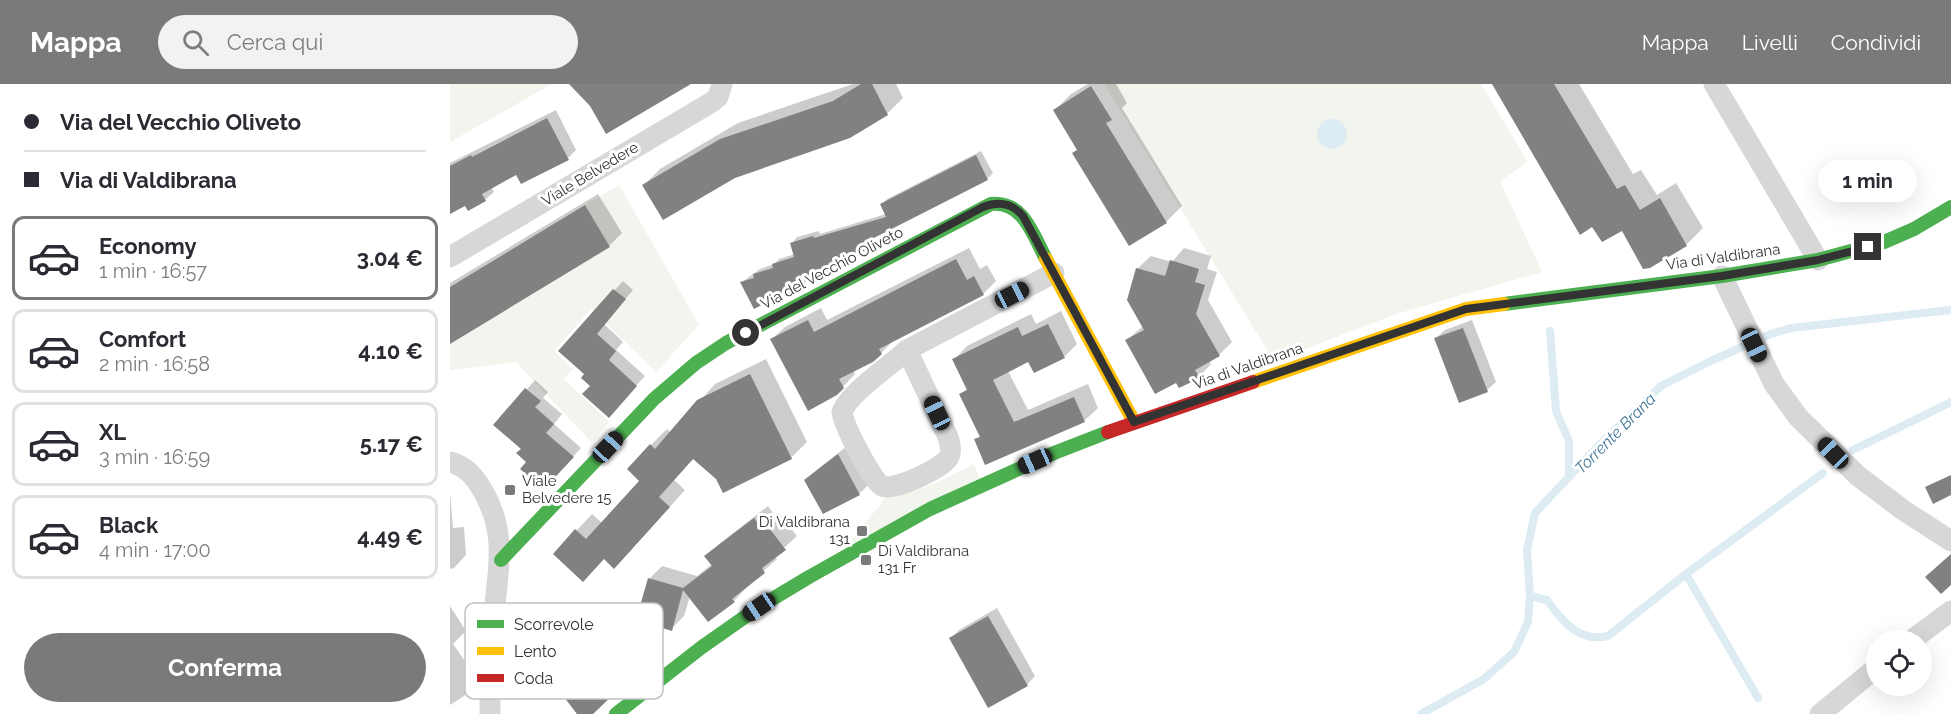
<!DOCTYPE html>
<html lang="it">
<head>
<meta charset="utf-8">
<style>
	body { margin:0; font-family:Raleway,sans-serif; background:#f2f2f3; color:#2b2b33; height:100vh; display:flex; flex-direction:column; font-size:22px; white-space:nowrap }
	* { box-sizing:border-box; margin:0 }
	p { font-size:20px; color:#7c7c81 }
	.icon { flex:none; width:33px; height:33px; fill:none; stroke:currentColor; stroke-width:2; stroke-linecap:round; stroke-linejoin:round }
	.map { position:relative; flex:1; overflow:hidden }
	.details { display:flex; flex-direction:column; background:#fff; width:450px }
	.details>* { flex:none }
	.top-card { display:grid; align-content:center; height:132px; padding:0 24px; background:#fff }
	.fabs { position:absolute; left:1416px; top:546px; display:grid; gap:12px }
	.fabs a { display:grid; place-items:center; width:66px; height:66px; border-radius:50%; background:#fff; box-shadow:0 6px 24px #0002; font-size:30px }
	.end { position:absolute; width:27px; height:27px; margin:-14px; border:8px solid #333; background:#fff; box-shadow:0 0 0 3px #fff }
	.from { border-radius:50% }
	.bubble { position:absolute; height:42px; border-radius:21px; background:#fff; box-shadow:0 6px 24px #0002; font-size:20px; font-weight:700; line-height:42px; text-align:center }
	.car { position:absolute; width:18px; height:36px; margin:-18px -9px; border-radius:8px; box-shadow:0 0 4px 2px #0007; background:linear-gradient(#222 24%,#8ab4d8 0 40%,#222 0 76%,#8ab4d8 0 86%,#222 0) }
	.top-card b { display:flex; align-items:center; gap:21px; height:57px; font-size:22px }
	.top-card b+b { border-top:2px solid #e1e1e2 }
	.top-card i { width:15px; height:15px; background:#2b2b33 }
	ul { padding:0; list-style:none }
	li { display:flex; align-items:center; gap:18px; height:84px; margin:0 12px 9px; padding:0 12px; border:3px solid #e1e1e2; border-radius:12px }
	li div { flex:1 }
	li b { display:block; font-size:22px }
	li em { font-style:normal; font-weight:700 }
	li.on { border-color:#7a7a7a }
	li>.icon { width:54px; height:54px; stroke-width:1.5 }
	.primary-button { display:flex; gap:12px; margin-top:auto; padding:12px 24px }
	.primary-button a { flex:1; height:69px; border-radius:36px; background:#7a7a7a; color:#fff; font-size:24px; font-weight:700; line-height:69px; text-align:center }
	header { display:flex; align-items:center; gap:36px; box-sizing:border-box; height:84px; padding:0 30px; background:#7a7a7a; color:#fff }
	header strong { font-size:28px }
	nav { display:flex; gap:33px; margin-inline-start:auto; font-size:21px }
	.search { width:420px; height:54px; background:#f2f2f3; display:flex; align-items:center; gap:15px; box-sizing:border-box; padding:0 21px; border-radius:33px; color:#7c7c81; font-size:22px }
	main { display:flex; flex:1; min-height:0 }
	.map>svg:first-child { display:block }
</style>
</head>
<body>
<header>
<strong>Mappa</strong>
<div class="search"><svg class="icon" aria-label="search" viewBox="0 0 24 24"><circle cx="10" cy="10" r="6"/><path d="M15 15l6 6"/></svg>Cerca qui</div>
<nav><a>Mappa</a><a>Livelli</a><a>Condividi</a></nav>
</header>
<main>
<section class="details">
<div class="top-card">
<b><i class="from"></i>Via del Vecchio Oliveto</b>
<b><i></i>Via di Valdibrana</b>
</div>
<ul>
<li class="on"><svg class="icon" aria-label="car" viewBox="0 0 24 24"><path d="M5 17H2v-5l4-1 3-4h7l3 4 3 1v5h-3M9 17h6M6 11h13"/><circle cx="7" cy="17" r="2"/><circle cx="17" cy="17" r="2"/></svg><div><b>Economy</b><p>1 min · 16:57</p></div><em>3.04 €</em></li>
<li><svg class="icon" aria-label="car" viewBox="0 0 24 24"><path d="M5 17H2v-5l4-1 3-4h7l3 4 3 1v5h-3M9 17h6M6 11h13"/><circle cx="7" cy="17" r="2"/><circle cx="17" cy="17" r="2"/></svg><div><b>Comfort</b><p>2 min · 16:58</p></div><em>4.10 €</em></li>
<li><svg class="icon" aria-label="car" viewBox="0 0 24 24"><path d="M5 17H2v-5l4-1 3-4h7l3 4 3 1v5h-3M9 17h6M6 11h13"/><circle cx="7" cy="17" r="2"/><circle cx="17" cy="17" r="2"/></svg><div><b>XL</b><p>3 min · 16:59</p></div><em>5.17 €</em></li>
<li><svg class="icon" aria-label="car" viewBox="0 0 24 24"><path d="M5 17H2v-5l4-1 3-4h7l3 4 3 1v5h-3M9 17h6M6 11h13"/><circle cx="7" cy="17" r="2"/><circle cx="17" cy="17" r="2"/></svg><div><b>Black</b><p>4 min · 17:00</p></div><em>4.49 €</em></li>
</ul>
<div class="primary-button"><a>Conferma</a></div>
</section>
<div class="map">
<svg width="1501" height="630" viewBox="0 0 1501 630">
	<rect width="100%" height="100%" fill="#fff"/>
	<g fill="#f1f5ed">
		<polygon points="0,0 102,0 0,58"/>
		<polygon points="654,0 1031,0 1078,78 1050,97 1092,188 946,230 824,277"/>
		<polygon points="169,101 249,241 206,288 141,225 104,267 123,285 114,295 159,338 142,359 66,278 0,286 0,260 160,163 135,121"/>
		<path d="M524,380L530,396L396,463L438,411C470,410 496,394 524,380Z"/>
	</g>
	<circle fill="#ddebf3" cx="882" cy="50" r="15"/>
	<g fill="#0003">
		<polygon points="403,0 446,0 453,14 437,30 194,101 210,85 288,39"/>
		<polygon points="638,0 666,0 677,19 672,24 732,122 716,138 629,65 605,26 621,10"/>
		<polygon points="1043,0 1129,0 1183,90 1191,86 1207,111 1226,99 1253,144 1237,160 1200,182 1172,145"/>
		<polygon points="106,26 126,66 118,74 66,89 41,103 44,108 35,116 16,119 0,128 0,79"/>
		<polygon points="531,67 543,89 537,95 420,155 421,159 415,165 292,198 310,185 324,180 329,175 345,170 342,159 347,153 369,147 370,150 436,130 431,121 437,115"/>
		<polygon points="148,110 172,149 159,162 0,258 0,199"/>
		<polygon points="519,164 530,185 537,181 546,197 533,210 444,256 431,269 403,286 405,290 386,310 322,255 335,243 371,224 377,236"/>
		<polygon points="734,164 761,172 757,185 767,188 758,216 782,258 769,271 759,276 761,280 749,293 726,297 677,256 693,242 678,216 688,184 701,172 722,178"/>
		<polygon points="173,197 183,206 154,240 173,258 166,266 195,292 167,323 142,301 136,290 110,266"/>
		<polygon points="611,227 627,260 614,273 579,276 558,287 578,326 638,300 648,324 634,337 526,356 531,351 510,311 518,304 504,276 517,262 581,230 586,240"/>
		<polygon points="1022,236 1046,298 1037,306 986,254 995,246"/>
		<polygon points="316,275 357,358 341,374 268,394 244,374 224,396 235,406 180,467 154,474 105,470 142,430 152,439 191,397 201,361 217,345 221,349 265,300"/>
		<polygon points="85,296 98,308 93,314 112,330 104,340 131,364 103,395 79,378 73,365 45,341"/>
		<polygon points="401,359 422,397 409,410 356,396 369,384"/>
		<polygon points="0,408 3,444 14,443 16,471 4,484 0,485"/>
		<polygon points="318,422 325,432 329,429 347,452 325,472 327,475 295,503 296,504 284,517 240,512 234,532 221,545 200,494 212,482 247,492 262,480 256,472 269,460"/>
		<polygon points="0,522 16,547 3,560 29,597 17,610 0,621"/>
		<polygon points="143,524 161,548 150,560 177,595 140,630 129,630 112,608 81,577 84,557 97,544 110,550"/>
		<polygon points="547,524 585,592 577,601 501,554 509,546"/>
	</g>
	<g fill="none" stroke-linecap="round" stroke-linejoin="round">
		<g stroke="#ddebf3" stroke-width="8">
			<polyline points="1100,247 1106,327 1119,357 1119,393"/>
			<polyline points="1403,366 1501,318"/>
			<polyline points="1236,490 1308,614"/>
			<path d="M1080,512L1097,516C1112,537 1129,559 1158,552L1236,490L1373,389"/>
			<polyline points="971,630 1034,595 1064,568 1078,538 1080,512 1077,466 1085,429 1147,363 1211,302 1263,276 1321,250 1341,244 1501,226"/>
		</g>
	</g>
	<g fill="#818181">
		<polygon points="119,0 241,0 156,50 140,22"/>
		<polygon points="411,0 422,0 438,31 400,54 285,94 213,136 192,101 270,55 383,17"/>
		<polygon points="1042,0 1104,0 1167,105 1175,101 1190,126 1210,114 1237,162 1200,184 1193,185 1172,147 1152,158 1142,143 1130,151"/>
		<polygon points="641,2 662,36 656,39 717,139 679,162 622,69 627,66 603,26"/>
		<polygon points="97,34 119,76 71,100 66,91 32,110 36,117 18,127 15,122 0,130 0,82 21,71 22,73"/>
		<polygon points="526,71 538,96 414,159 416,166 304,225 290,198 304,194 303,190 323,184 322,180 344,173 340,159 363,152 364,154 436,133 430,120"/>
		<polygon points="135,121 160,163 0,260 0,203"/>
		<polygon points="506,175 517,196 524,192 534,211 429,265 432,270 423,278 389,295 394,304 387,311 358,327 320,255 358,236 364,248"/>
		<polygon points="720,176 749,185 745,198 755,201 746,230 770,272 745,286 750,294 729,304 726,299 705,310 675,256 694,246 677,216 686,184 715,192"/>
		<polygon points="163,205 176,215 147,250 166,267 159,276 187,302 159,334 132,310 140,302 131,294 134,290 108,267"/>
		<polygon points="598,240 615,274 584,289 578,278 543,296 564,338 624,313 635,338 535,381 524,355 530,353 509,310 517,306 502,275 568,243 572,252"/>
		<polygon points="1013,244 1038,308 1009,319 984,254"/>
		<polygon points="300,290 342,375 273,409 266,395 243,375 209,413 220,423 164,485 154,475 133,498 103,470 125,445 136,455 189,397 177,385 200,360 205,365 247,316"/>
		<polygon points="75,304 91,317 85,323 104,340 96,349 124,373 94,405 70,385 76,378 66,369 71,365 43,341"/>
		<polygon points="388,370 410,411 373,430 354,396"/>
		<polygon points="1501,391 1501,411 1483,420 1475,403"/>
		<polygon points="304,434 311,444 316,440 336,466 312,484 315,489 282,515 285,518 258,538 233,506 222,547 186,536 198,494 233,504 262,482 254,472"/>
		<polygon points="1501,470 1501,501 1491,510 1475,493"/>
		<polygon points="538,532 578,602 538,624 499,554"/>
		<polygon points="130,536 150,562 137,572 165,609 143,630 127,630 111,609 73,593 79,578 75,576 83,556 96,562"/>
	</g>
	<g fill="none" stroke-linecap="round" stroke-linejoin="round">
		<g stroke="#d7d7d7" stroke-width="21">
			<polyline points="1264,0 1368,176"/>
			<polyline points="0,173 262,18 268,13 272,0"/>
			<polyline points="1272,192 1324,300 1348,333 1408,392 1453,426 1501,457"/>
			<path d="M457,266L497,351C500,358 502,366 499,373C493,384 443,408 432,402C422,397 393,340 392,328C400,308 439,283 457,266L604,189"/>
			<path d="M0,378C16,382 25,393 33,407C60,454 46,492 43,542C40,571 40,601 40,630"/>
			<polyline points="1462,556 1501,527"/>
			<polyline points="1370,630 1426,584"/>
		</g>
		<g stroke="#4caf50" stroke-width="14">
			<polyline points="1054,220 1272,192 1368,176 1434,158 1464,145 1501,123"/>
			<path d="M51,476L204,315L246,279L276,259L541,120C574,117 583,151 596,175"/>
			<polyline points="166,630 252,563 309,523 359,493 480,425 604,369 658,348"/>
		</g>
		<g stroke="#ffc107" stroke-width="14">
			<polyline points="596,175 684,338"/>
			<polyline points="803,298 1016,225 1054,220"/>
		</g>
		<polyline stroke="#c62828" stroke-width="14" points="658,348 803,298"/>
	</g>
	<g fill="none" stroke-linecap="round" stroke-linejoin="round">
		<path stroke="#333" stroke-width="8" d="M296,249L533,123C549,117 562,119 573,132L684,338L1016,225L1272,192L1368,176L1418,163"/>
	</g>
	<g fill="#7a7a7a" stroke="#fff" stroke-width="2">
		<rect x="54" y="400" width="12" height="12" rx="3"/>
		<rect x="406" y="441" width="12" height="12" rx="3"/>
		<rect x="410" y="470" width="12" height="12" rx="3"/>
	</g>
	<g text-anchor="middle" stroke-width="6" stroke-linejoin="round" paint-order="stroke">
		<g font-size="15" fill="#333" stroke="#fff">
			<text transform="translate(140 90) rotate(-31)" y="5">Viale Belvedere</text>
			<text transform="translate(1273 173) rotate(-8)" y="5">Via di Valdibrana</text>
			<text transform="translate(382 184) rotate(-28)" y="5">Via del Vecchio Oliveto</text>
			<text transform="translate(798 282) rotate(-19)" y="5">Via di Valdibrana</text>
		</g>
		<g font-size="15" fill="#333" stroke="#fff" text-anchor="start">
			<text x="72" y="402">Viale<tspan x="72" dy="17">Belvedere 15</tspan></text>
			<text x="400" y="443" text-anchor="end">Di Valdibrana<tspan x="400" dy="17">131</tspan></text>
			<text x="428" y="472">Di Valdibrana<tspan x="428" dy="17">131 Fr</tspan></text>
		</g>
		<g font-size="16" font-style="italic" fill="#3f7597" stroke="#fff">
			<text transform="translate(1165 349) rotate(-45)" y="6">Torrente Brana</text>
		</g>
	</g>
	<rect x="15" y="519" width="198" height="96" rx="9" fill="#fff" stroke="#c2c2c2" stroke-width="1.5"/>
	<rect x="27" y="536" width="27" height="8" fill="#4caf50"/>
	<rect x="27" y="563" width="27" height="8" fill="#ffc107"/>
	<rect x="27" y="590" width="27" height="8" fill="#c62828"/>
	<g font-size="16" fill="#333">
		<text x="64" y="546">Scorrevole</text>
		<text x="64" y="573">Lento</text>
		<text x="64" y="600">Coda</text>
	</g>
</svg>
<div class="fabs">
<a><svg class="icon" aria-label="locate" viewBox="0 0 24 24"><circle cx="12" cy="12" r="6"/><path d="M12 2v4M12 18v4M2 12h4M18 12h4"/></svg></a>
</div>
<i class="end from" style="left:296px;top:249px"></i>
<i class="end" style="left:1418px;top:163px"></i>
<div class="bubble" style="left:1368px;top:76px;width:99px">1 min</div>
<i class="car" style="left:562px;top:211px;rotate:63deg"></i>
<i class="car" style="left:1304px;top:261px;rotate:155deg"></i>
<i class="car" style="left:487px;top:329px;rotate:335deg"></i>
<i class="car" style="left:158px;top:363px;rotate:43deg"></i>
<i class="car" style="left:1383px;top:369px;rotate:316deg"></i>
<i class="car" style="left:585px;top:377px;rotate:246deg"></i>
<i class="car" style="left:309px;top:523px;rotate:236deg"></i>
</div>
</main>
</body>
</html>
